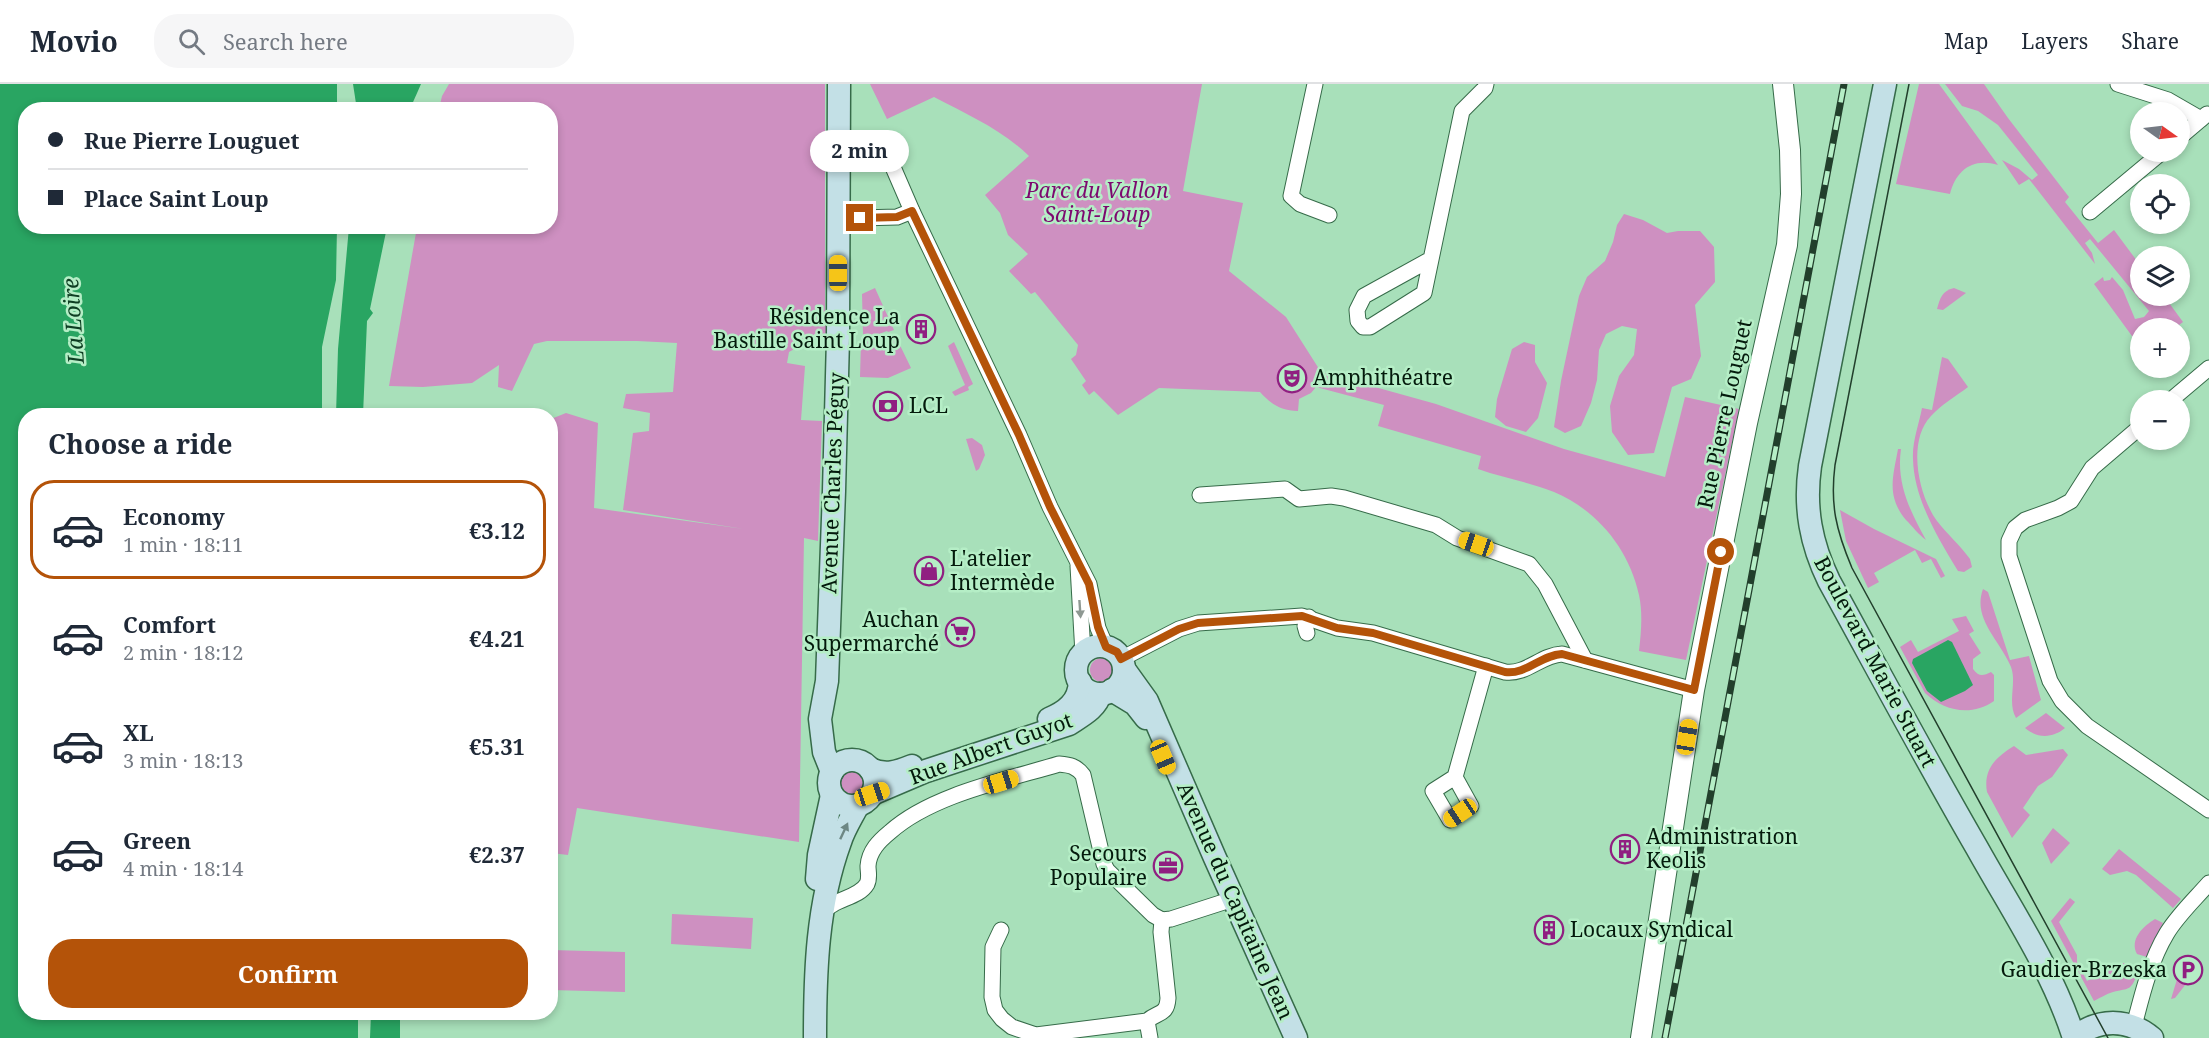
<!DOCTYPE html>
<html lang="en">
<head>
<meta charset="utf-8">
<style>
	body { margin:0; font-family:"Noto Serif",serif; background:#f6f6f7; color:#1f2937; height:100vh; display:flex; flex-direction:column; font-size:22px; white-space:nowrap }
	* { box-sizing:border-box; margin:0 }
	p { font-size:20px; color:#747a83 }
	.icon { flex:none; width:33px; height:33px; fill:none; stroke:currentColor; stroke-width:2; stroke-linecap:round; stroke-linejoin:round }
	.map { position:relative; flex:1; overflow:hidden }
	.details { position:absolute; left:18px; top:324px; width:540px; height:612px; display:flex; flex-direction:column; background:#fff; border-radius:24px; box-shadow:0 3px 9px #0003 }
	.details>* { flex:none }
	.guide { position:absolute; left:18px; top:18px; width:540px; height:132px; border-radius:24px; box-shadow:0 3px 9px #0003; display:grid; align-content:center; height:132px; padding:0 30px; background:#fff }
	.needle { width:39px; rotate:104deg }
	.controls { position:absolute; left:2130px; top:18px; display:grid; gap:12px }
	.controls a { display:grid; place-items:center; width:60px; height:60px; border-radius:50%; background:#fff; box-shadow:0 3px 9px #0003; font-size:30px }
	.end { position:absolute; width:27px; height:27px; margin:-14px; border:8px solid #b45309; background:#fff; box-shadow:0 0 0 3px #fff }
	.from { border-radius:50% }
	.bubble { position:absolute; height:42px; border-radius:21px; background:#fff; box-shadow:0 3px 9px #0003; font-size:20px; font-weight:700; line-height:42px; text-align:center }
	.car { position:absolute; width:18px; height:36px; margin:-18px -9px; border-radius:8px; box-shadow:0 0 4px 2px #0007; background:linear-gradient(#f5c518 24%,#345 0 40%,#f5c518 0 76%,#345 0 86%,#f5c518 0) }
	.guide b { display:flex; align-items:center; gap:21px; height:57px; font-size:22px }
	.guide b+b { border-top:2px solid #e0e1e3 }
	.guide i { width:15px; height:15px; background:#1f2937 }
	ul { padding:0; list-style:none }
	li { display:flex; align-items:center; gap:18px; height:99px; margin:0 12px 9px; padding:0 18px; border:3px solid transparent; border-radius:24px }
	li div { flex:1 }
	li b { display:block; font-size:22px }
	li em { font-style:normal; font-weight:700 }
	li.current { border-color:#b45309 }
	li>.icon { width:54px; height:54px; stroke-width:1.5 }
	h2 { padding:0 30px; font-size:27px; line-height:72px }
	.primary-button { display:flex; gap:12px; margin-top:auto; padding:12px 30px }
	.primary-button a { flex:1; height:69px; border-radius:24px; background:#b45309; color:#fff; font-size:24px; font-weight:700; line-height:69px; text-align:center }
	header { display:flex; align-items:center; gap:36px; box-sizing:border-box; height:84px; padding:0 30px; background:#fff; border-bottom:2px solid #e0e1e3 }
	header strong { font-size:28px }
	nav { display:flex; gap:33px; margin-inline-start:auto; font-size:21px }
	.search { width:420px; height:54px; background:#f6f6f7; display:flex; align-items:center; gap:15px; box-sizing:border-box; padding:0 21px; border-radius:24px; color:#747a83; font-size:22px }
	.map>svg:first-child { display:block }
</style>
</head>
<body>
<header>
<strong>Movio</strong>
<div class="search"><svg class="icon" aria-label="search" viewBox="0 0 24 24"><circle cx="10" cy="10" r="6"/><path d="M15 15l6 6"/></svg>Search here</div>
<nav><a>Map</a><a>Layers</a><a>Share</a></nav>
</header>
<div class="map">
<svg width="2209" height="954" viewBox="0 0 2209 954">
	<rect width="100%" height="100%" fill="#a8e0ba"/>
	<g fill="#ce90c1">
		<polygon points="449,0 825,0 825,228 827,229 827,248 822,252 807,252 807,258 789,268 787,279 805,282 801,336 822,337 818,457 804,454 799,758 577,724 568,771 551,769 550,508 554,487 550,483 551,335 566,329 598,339 594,424 744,445 623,426 633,349 649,347 650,329 623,324 626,310 673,308 677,259 637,257 547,257 534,260 512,307 498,303 499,281 472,299 423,303 389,302 417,143 550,142 550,26 439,25 442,12"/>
		<path d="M870,0H1202L1183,107L1243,119L1229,187L1286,233L1321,288L1436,320L1564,365L1665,393L1685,313L1739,325L1686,576L1639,567C1641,549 1643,530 1639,511C1629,465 1597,426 1554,408C1529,398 1503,394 1478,385L1481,372L1378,342L1384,321L1316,303L1311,309L1299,315L1298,327C1281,327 1271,320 1260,308L1159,304L1118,331L1094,307L1089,311L1082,301L1086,297L1071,275L1076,271L1078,261L1035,208L1031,210L1009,187L1028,170L1008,151L1000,129L985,111L1029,72C1001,45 968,31 934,13L887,35Z"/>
		<path d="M1919,0H1939L1998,81C1973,73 1956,86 1950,110L1896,100Z"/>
		<polygon points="1945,0 1984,0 2008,34 2069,113 2065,118 2098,159 2114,146 2140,181 2140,212 2164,212 2183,238 2175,244 2140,244 2140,263 2094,200 2103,193 2104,197 2110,196 2112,193 2123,206 2135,235 2144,233 2149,227 2090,155 2085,159 2092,169 2095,180 2029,95 2019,101 2002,76 2019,85 2032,96 2038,91 1998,41 1978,27 1962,22"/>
		<polygon points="1624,130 1643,136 1667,149 1678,147 1700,147 1714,163 1715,198 1695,221 1701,272 1691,295 1672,303 1654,369 1628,371 1612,348 1610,322 1619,292 1634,271 1637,245 1622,242 1606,250 1599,266 1597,296 1591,319 1581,342 1565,349 1554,343 1561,297 1579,212 1587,193 1605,177 1613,158 1617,141"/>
		<polygon points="875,204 894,246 888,248 887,247 879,250 879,252 863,250 862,210"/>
		<path d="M1954,204L1966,209L1943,226L1937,225C1940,214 1942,207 1954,204Z"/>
		<polygon points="895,251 911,284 888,294 860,293 861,257 881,258 882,260"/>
		<polygon points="954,258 973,300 968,303 969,306 955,312 952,308 965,301 948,262"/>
		<polygon points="1524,258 1535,261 1535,278 1547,299 1538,334 1526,348 1506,342 1495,333 1497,315 1512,265"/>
		<path d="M1942,273L1948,275L1968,303C1956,312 1941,321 1931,332C1907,357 1918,411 1937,437C1947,450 1960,461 1970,475L1972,483L1964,488L1958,487C1938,454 1914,415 1913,375C1912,358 1919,340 1922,324L1932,326Z"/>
		<polygon points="972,354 982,361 985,371 979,385 976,387 966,355"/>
		<path d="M1898,365H1901C1896,399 1910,427 1926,456C1918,450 1913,443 1906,436C1886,412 1893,393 1898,365Z"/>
		<polygon points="1840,426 1874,445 1936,475 1945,492 1941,494 1931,475 1922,479 1915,466 1874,489 1879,498 1868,504 1846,457"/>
		<path d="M1983,505L1988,508L2010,576L2029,572L2041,616L2016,634C2007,618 2017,599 2011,583C2000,556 1972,535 1983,505Z"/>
		<path d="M1966,532L1974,547L1969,550L1981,569L1973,575V585C1979,593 1983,592 1991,588L1994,591V617C1971,633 1944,627 1925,609L1900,563L1911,556L1918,568L1959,547L1952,535Z"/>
		<circle cx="1102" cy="586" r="12"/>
		<path d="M2046,629L2065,644C2053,654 2038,655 2025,644Z"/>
		<path d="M2014,662L2026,671L2063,665L2068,671L2052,693L2038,702L2023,724L2030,731L2012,754L1987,708C1983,685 1996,673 2014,662Z"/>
		<circle cx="852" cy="700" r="13"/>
		<polygon points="2053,744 2070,759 2051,780 2042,759"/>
		<polygon points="2119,765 2181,815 2173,824 2136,791 2127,787 2110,791 2102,785"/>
		<path d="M2070,814L2075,818L2059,838L2077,871V878L2087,897L2118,880L2124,879L2138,888C2131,907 2130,904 2113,908C2106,910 2100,914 2094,917L2051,837Z"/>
		<polygon points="672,830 753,834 751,865 671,860"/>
		<path d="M2155,835L2163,839L2147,873L2137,870C2129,856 2143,842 2155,835Z"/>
		<polygon points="551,866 625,868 625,908 551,906"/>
		<polygon points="2181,882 2193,891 2175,914 2171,915"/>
	</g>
	<g fill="#29a562">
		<polygon points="0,0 337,0 337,25 26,26 26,142 337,143 336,196 322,263 322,331 26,332 26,928 358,929 358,954 0,954"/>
		<polygon points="353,0 421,0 410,25 357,26"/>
		<polygon points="349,143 387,143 370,225 373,229 367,237 363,331 336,331 338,265"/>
		<polygon points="1948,556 1952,558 1973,601 1965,607 1941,618 1927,607 1912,579 1913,575"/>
		<polygon points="371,929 400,929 400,954 370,954"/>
	</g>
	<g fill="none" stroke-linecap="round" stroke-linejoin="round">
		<g stroke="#366b49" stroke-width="17">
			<g id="minor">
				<polyline points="1315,0 1291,112 1300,120 1329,131"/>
				<polyline points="2118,0 2168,16 2201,35"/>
				<polyline points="2180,53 2207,30"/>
				<polyline points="883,60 912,127 1019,351 1050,423 1089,500 1098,544 1106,563"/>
				<polyline points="2090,128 2162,68"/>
				<polyline points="860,134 897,133 912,127"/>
				<polyline points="1431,175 1364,212 1357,226 1358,237 1363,243 1370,243 1424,209 1462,27 1485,4 1486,0"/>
				<polyline points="2171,316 2209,284"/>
				<polyline points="2140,343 2092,384 2071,417 2058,424 2025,436 2015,444 2009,457 2009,472 2050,597 2062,617 2087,642 2209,726"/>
				<polyline points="1200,411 1285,405 1299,415 1331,412 1344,414 1436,441 1457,454 1529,480 1545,500 1585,576"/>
				<polyline points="1078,482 1083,570"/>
				<polyline points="1307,549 1305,542 1309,533"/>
				<path d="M1121,575L1179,545L1198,539L1302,532L1337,544L1373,549L1505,588C1526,591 1541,571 1562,570L1694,606"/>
				<polyline points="1455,693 1471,722 1450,736 1433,707 1455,693 1486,582"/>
				<path d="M821,830C825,827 828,823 832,821C842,814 860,812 867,800C870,794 868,788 868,782C869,767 879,757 890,748C931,711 1006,696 1059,680C1070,681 1076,682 1083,691L1104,780L1107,786L1153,831L1162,836L1171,835L1233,815"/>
				<path d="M1001,846L993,863L992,913L995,926L1002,935L1012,943L1036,951L1147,937C1158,927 1167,932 1168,914L1161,848L1162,836"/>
				<polyline points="1147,937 1150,954"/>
				<path d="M2134,942C2142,911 2150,877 2167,849C2178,831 2195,815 2209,799"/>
			</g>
		</g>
		<g stroke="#366b49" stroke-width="22">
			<polyline id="tertiary" points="1641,954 1694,606 1747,339 1787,161 1791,110 1790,66 1783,0"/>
		</g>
		<g stroke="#366b49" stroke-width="25">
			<g id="secondary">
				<path d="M1885,0L1810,382C1804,424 1811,460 1829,497C1878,586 1926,676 1977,764C2011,825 2053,887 2074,954"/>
				<circle cx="1100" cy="586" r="24"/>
				<polyline points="1124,585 1147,617 1215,774 1296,954"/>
				<polyline points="1112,606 1135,620 1146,634"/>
				<path d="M1049,635C1066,628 1079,618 1080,598"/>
				<circle cx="852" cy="699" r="23"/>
				<path d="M870,685C886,692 897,688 912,682"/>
				<polyline points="832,688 824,668 820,635 827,597 834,407 838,254 839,0"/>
				<path d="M872,710L926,687L1069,640C1081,632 1097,624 1100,610"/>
				<polyline points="817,795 819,771 832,711"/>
				<path d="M815,954C815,888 817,821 840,758C844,745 852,733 858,721"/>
				<path d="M2074,954C2098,934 2128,934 2152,954"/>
			</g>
		</g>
		<use href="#minor" stroke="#fff" stroke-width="15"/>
		<use href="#tertiary" stroke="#fff" stroke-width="20"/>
		<use href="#secondary" stroke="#c3e0e6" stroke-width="22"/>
		<path stroke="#223f2c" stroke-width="1.5" d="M1909,0L1835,381C1830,421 1836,446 1852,484L2108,954"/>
		<g stroke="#223f2c" stroke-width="7">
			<polyline id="rail" points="1665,954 1844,0"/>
		</g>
		<use href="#rail" stroke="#b5eec6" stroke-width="4.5" stroke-dasharray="14" stroke-linecap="butt"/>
	</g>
	<defs><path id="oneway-solid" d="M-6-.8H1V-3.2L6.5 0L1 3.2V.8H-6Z" transform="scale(1.5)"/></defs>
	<use fill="#8e9892" href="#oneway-solid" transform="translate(1080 525) rotate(86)"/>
	<use fill="#6d8784" href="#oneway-solid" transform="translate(844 747) rotate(-65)"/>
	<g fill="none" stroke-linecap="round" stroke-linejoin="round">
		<path stroke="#b45309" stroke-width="8" d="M860,134L897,133L912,127L1019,351L1050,423L1089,500L1098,543L1106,563L1117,568L1121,575L1179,545L1198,539L1302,532L1337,544L1373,549L1505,588C1526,591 1541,571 1562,570L1694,606L1721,468"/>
	</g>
	<defs>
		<g id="building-ring" transform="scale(1.5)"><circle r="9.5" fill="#b5eec6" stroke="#901f81" stroke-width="1.5"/><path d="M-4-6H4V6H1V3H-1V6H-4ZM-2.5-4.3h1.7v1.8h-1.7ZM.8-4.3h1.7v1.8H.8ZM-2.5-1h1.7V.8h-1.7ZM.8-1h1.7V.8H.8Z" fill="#901f81"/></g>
		<g id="theatre-ring" transform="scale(1.5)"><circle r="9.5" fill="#b5eec6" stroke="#901f81" stroke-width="1.5"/><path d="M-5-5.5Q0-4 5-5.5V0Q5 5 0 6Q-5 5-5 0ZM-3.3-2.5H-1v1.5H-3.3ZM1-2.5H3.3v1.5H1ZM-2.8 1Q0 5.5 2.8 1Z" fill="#901f81"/></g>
		<g id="bank-ring" transform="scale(1.5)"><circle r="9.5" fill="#b5eec6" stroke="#901f81" stroke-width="1.5"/><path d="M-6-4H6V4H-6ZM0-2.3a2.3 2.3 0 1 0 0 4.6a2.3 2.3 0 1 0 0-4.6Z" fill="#901f81"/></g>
		<g id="shop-ring" transform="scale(1.5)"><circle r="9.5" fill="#b5eec6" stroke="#901f81" stroke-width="1.5"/><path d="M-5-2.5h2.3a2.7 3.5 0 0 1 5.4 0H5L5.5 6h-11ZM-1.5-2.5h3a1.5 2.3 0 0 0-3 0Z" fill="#901f81"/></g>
		<g id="supermarket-ring" transform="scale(1.5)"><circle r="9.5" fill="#b5eec6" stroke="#901f81" stroke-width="1.5"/><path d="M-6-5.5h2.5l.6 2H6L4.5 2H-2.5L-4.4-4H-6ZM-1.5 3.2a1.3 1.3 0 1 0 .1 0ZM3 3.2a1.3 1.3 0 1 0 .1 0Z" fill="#901f81"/></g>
		<g id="office-ring" transform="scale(1.5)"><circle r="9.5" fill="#b5eec6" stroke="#901f81" stroke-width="1.5"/><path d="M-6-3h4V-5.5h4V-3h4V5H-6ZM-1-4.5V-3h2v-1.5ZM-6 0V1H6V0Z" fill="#901f81"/></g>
		<g id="parking-ring" transform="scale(1.5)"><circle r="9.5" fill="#b5eec6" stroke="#901f81" stroke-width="1.5"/><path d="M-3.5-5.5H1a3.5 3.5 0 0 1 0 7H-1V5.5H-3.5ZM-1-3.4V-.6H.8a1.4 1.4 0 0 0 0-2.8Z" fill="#901f81"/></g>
	</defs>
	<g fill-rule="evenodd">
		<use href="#building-ring" x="921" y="245"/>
		<use href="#theatre-ring" x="1292" y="294"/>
		<use href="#bank-ring" x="888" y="322"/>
		<use href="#shop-ring" x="929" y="487"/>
		<use href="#supermarket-ring" x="960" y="548"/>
		<use href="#building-ring" x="1625" y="765"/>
		<use href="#office-ring" x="1168" y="782"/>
		<use href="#building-ring" x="1549" y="846"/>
		<use href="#parking-ring" x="2188" y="886"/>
	</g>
	<g text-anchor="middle" stroke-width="5" stroke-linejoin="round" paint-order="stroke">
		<g font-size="21" font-style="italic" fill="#7d086f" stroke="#b5eec6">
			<text x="1097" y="114">Parc du Vallon<tspan x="1097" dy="24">Saint-Loup</tspan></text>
		</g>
		<g font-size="21" fill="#041a0c" stroke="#b5eec6" text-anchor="start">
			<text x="900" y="240" text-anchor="end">Résidence La<tspan x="900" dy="24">Bastille Saint Loup</tspan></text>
			<text x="1313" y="301">Amphithéatre</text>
			<text x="909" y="329">LCL</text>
			<text x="950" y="482">L'atelier<tspan x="950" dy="24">Intermède</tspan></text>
			<text x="939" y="543" text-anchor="end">Auchan<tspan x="939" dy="24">Supermarché</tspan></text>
			<text x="1646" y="760">Administration<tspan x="1646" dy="24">Keolis</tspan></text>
			<text x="1147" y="777" text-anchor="end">Secours<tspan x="1147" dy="24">Populaire</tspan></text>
			<text x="1570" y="853">Locaux Syndical</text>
			<text x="2167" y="893" text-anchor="end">Gaudier-Brzeska</text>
		</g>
		<g font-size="21" fill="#041a0c" stroke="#b5eec6">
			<text transform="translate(1725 330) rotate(-78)" y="7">Rue Pierre Louguet</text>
			<text transform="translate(833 399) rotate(-88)" y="7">Avenue Charles Péguy</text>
			<text transform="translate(1875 578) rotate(62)" y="7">Boulevard Marie Stuart</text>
			<text transform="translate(991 665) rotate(-20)" y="7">Rue Albert Guyot</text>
			<text transform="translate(1235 817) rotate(66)" y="7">Avenue du Capitaine Jean</text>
		</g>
		<g font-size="22" font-style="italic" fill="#0e3e23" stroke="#b5eec6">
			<text transform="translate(73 237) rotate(-94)" y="8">La Loire</text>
		</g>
	</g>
</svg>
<div class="controls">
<a><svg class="needle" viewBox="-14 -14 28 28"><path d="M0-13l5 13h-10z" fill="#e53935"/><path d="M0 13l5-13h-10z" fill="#747a83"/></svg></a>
<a><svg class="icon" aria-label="locate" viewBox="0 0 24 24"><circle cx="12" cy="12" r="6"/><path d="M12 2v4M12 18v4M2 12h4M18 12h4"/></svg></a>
<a><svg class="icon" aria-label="layers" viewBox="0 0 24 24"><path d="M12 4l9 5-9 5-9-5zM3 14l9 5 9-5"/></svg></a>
<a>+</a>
<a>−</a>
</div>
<i class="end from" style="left:1721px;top:468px"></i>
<i class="end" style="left:860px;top:134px"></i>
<div class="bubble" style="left:810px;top:46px;width:99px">2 min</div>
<i class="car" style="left:838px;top:189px;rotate:0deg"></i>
<i class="car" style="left:1476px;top:460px;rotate:289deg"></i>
<i class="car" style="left:1687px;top:653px;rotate:9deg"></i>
<i class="car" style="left:1163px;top:673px;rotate:157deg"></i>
<i class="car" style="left:1001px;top:698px;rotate:73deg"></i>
<i class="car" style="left:872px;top:710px;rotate:72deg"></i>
<i class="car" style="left:1460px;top:729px;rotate:236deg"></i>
<div class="guide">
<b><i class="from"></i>Rue Pierre Louguet</b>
<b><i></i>Place Saint Loup</b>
</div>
<section class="details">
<h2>Choose a ride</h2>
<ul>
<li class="current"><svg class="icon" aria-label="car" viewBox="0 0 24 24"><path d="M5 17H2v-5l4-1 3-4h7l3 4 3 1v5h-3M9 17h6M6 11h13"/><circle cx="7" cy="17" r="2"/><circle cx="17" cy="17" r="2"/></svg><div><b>Economy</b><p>1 min · 18:11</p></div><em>€3.12</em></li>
<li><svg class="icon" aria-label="car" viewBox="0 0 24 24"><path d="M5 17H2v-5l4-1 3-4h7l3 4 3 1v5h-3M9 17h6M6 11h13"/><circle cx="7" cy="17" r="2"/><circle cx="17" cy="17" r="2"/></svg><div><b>Comfort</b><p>2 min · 18:12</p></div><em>€4.21</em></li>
<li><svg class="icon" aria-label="car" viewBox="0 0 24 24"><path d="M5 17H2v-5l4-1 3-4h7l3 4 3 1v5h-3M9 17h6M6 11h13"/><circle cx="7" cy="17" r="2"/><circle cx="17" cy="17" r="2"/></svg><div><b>XL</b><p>3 min · 18:13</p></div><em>€5.31</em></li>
<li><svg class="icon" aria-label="car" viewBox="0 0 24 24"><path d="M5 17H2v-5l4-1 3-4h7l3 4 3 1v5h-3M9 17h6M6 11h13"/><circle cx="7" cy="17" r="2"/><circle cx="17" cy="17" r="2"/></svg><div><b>Green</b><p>4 min · 18:14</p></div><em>€2.37</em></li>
</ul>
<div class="primary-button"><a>Confirm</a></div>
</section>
</div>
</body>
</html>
